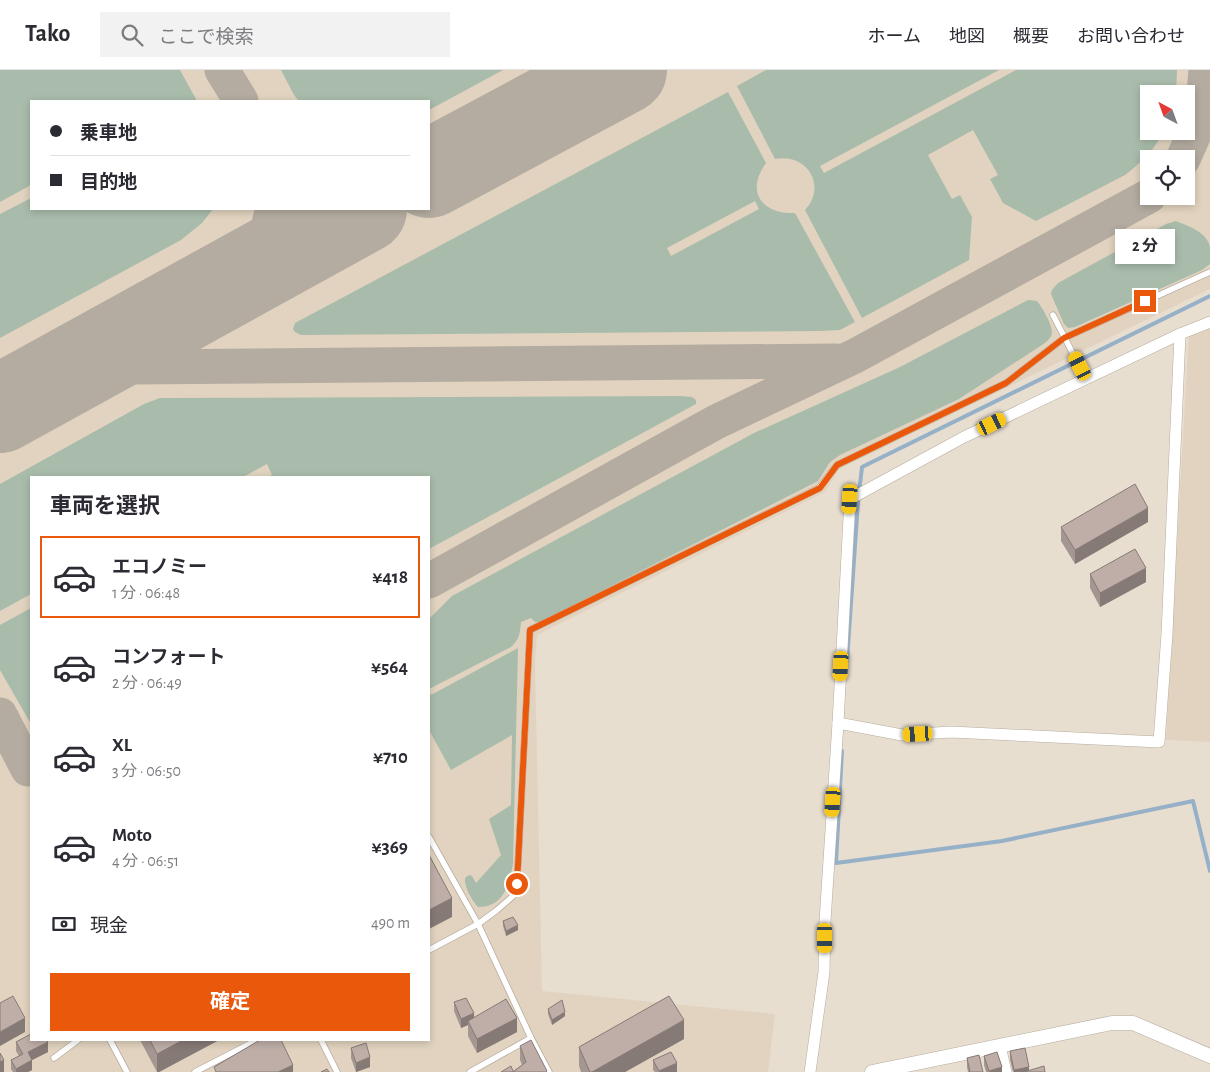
<!DOCTYPE html>
<html lang="ja">
<head>
<meta charset="utf-8">
<style>
	body { margin:0; font-family:"Alegreya Sans","Noto Sans JP",sans-serif; background:#f2f2f3; color:#2b2b33; height:100vh; display:flex; flex-direction:column; font-size:19px; white-space:nowrap }
	* { box-sizing:border-box; margin:0 }
	p { font-size:16px; color:#7c7c81 }
	.icon { flex:none; width:28px; height:28px; fill:none; stroke:currentColor; stroke-width:2; stroke-linecap:round; stroke-linejoin:round }
	.map { position:relative; flex:1; overflow:hidden }
	.details { position:absolute; left:30px; top:406px; width:400px; height:565px; display:flex; flex-direction:column; background:#fff; border-radius:0px; box-shadow:0 2px 8px #0003 }
	.details>* { flex:none }
	.guide { position:absolute; left:30px; top:30px; width:400px; height:110px; border-radius:0px; box-shadow:0 2px 8px #0003; display:grid; align-content:center; height:110px; padding:0 20px; background:#fff }
	.needle { width:32px; rotate:319deg }
	.buttons { position:absolute; left:1140px; top:15px; display:grid; gap:10px }
	.buttons a { display:grid; place-items:center; width:55px; height:55px; border-radius:0px; background:#fff; box-shadow:0 2px 8px #0003; font-size:25px }
	.end { position:absolute; width:22px; height:22px; margin:-11px; border:6px solid #ea580c; background:#fff; box-shadow:0 0 0 2px #fff }
	.from { border-radius:50% }
	.bubble { position:absolute; height:35px; border-radius:0px; background:#fff; box-shadow:0 2px 8px #0003; font-size:16px; font-weight:700; line-height:35px; text-align:center }
	.car { position:absolute; width:15px; height:30px; margin:-15px -8px; border-radius:6px; box-shadow:0 0 4px 1px #0007; background:linear-gradient(#f5c518 24%,#345 0 40%,#f5c518 0 76%,#345 0 86%,#f5c518 0) }
	.guide b { display:flex; align-items:center; gap:18px; height:48px; font-size:19px }
	.guide b+b { border-top:1px solid #e1e1e2 }
	.guide i { width:12px; height:12px; background:#2b2b33 }
	ul { padding:0; list-style:none }
	li { display:flex; align-items:center; gap:15px; height:82px; margin:0 10px 8px; padding:0 10px; border:2px solid transparent; border-radius:0px }
	li div { flex:1 }
	li b { display:block; font-size:19px }
	li em { font-style:normal; font-weight:700 }
	li.active { border-color:#ea580c }
	li>.icon { width:45px; height:45px; stroke-width:1.5 }
	h2 { padding:0 20px; font-size:22px; line-height:60px }
	.pay { display:flex; align-items:center; gap:12px; height:55px; padding:0 20px; font-size:19px }
	.pay p { margin-inline-start:auto }
	.button { display:flex; gap:10px; margin-top:auto; padding:10px 20px }
	.button a { flex:1; height:58px; border-radius:0px; background:#ea580c; color:#fff; font-size:20px; font-weight:700; line-height:58px; text-align:center }
	header { display:flex; align-items:center; gap:30px; box-sizing:border-box; height:70px; padding:0 25px; background:#fff; border-bottom:1px solid #e1e1e2 }
	header strong { font-size:24px }
	nav { display:flex; gap:28px; margin-inline-start:auto; font-size:18px }
	.search { width:350px; height:45px; background:#f2f2f3; display:flex; align-items:center; gap:12px; box-sizing:border-box; padding:0 18px; border-radius:0px; color:#7c7c81; font-size:19px }
	.map>svg:first-child { display:block }
</style>
</head>
<body>
<header>
<strong>Tako</strong>
<div class="search"><svg class="icon" aria-label="search" viewBox="0 0 24 24"><circle cx="10" cy="10" r="6"/><path d="M15 15l6 6"/></svg>ここで検索</div>
<nav><a>ホーム</a><a>地図</a><a>概要</a><a>お問い合わせ</a></nav>
</header>
<div class="map">
<svg width="1210" height="1002" viewBox="0 0 1210 1002">
	<rect width="100%" height="100%" fill="#e8ded0"/>
	<g fill="#e1d3bf" fill-rule="evenodd">
		<path d="M0,0H1210V219L839,399L825,422L537,565L535,593L542,921L775,944L768,1002H0ZM1149,24H1186V61H1149ZM31,31H429V139H31ZM1149,89H1186V126H1149ZM31,408H429V970H31Z"/>
		<polygon points="1210,250 1210,672 1166,670 1189,260"/>
	</g>
	<g fill="#a9bcab" fill-rule="evenodd">
		<polygon points="0,0 180,0 197,31 31,31 31,115 0,132"/>
		<polygon points="281,0 503,0 429,40 429,31 299,31 294,25"/>
		<path d="M766,0H999L820,96L824,103L1016,0H1177L1176,24H1149V61H1164C1155,79 1141,93 1125,105L1036,151L1003,133L990,109L998,105L973,60L928,85L952,129L960,125L972,147L969,190L862,248L805,140C828,115 806,83 775,89L737,16Z"/>
		<path d="M728,22L766,93C745,122 762,144 795,143L855,252L840,260L819,261L301,265L295,262L293,259L295,253ZM755,131L759,139L671,186L667,178Z"/>
		<polygon points="31,128 31,139 213,139 202,153 181,170 0,268 0,144"/>
		<path d="M1176,151C1188,156 1207,162 1210,177C1210,183 1210,189 1210,194L1202,200L1075,257L1068,258L1064,254L1051,224L1052,220L1058,213L1166,154Z"/>
		<path d="M1028,230L1037,231C1042,237 1052,254 1052,262C1052,268 1046,272 1042,275L959,329L840,385L830,392L818,411L540,552H535L531,548L521,552C520,564 519,570 511,577L429,619V549L452,526L754,363L900,297Z"/>
		<polygon points="681,326 692,327 696,330 696,334 429,479 429,408 267,407 272,405 267,394 243,407 31,408 31,524 0,541 0,414 144,334 160,328"/>
		<polygon points="31,538 31,654 0,600 0,555"/>
		<path d="M518,578L513,794C509,815 504,837 478,837C472,831 464,817 465,808L469,805L472,806L476,813L501,785L489,749L511,735L512,665L451,700L429,660V619L431,625Z"/>
	</g>
	<g fill="none" stroke-linecap="round" stroke-linejoin="round">
		<g stroke="#96b0c7" stroke-width="4">
			<polyline points="847,591 858,432 862,397 1210,226"/>
			<polyline points="842,681 836,793 1002,771 1193,731 1210,801"/>
		</g>
		<g stroke="#b4aca0" stroke-width="35">
			<polyline points="222,0 241,31"/>
			<polyline points="1183,89 1202,46 1206,0"/>
			<polyline points="240,206 258,183 265,168 273,139"/>
			<polyline points="82,295 134,297 836,291"/>
			<polyline points="429,511 716,352 855,286 1149,126"/>
			<polyline points="0,645 28,699"/>
		</g>
		<g stroke="#b4aca0" stroke-width="88">
			<polyline points="429,104 623,0"/>
			<polyline points="0,339 363,139"/>
		</g>
		<g stroke="#b5ac9f" stroke-width="7">
			<g id="service">
				<polyline points="1053,245 1086,309"/>
				<polyline points="429,767 478,854 531,968 549,1002"/>
				<polyline points="429,880 478,854 497,840 513,826 517,814 530,560 819,418 837,395 1006,313 1064,268 1210,202"/>
				<polyline points="110,970 127,1002"/>
				<polyline points="321,970 337,1002"/>
				<polyline points="54,988 78,970"/>
				<polyline points="195,1002 257,970"/>
				<polyline points="470,1002 531,968"/>
			</g>
		</g>
		<g stroke="#b5ac9f" stroke-width="12">
			<g id="minor">
				<polyline points="838,653 902,665 951,662 1159,672 1167,564 1180,264"/>
				<polyline points="1000,976 1006,1002"/>
				<polyline points="810,1002 824,902 825,851 838,653 850,429 964,367 1180,264 1210,252"/>
			</g>
		</g>
		<g stroke="#b5ac9f" stroke-width="15">
			<polyline id="tertiary" points="872,1002 1112,953 1133,953 1210,986"/>
		</g>
		<use href="#service" stroke="#fff" stroke-width="5.5"/>
		<use href="#minor" stroke="#fff" stroke-width="11"/>
		<use href="#tertiary" stroke="#fff" stroke-width="14"/>
	</g>
	<g fill="#a49690">
		<polygon points="1148,452 1075,494 1061,471 1061,457"/>
		<polygon points="1090,504 1146,512 1100,537 1090,518"/>
		<polygon points="503,851 518,860 506,866 503,856"/>
		<polygon points="454,932 474,948 517,962 477,983 468,966 468,955 461,958 454,941"/>
		<polygon points="548,939 565,946 552,955 548,944"/>
		<polygon points="684,969 625,1002 581,1002 579,996 579,977"/>
		<polygon points="140,970 219,970 159,1002 157,1002"/>
		<polygon points="16,972 48,982 32,990 32,1000 28,1002 13,1002 11,999 11,990 19,986 16,981"/>
		<polygon points="520,976 547,1002 513,1001 522,995 520,990"/>
		<polygon points="351,978 370,997 356,1002 351,988"/>
		<polygon points="1010,981 1029,1000 1045,1002 1013,1002 1010,990"/>
		<polygon points="984,986 1002,1002 986,1002 984,995"/>
		<polygon points="967,988 983,1002 968,1002 967,997"/>
		<polygon points="653,990 677,1002 655,1002 653,1000"/>
	</g>
	<g fill="#867a76">
		<polygon points="1148,438 1148,452 1075,494 1075,480"/>
		<polygon points="1146,498 1146,512 1100,537 1100,523"/>
		<polygon points="452,828 452,847 429,859 429,840"/>
		<polygon points="518,855 518,860 506,866 506,861"/>
		<polygon points="565,942 565,946 552,955 552,950"/>
		<polygon points="474,943 474,953 468,951 468,955 461,958 461,949"/>
		<polygon points="25,948 25,962 0,976 0,962"/>
		<polygon points="517,948 517,962 477,983 477,969"/>
		<polygon points="684,950 684,969 625,1002 592,1002"/>
		<polygon points="183,970 219,970 159,1002 157,1002 157,984"/>
		<polygon points="48,972 48,982 28,992 28,982"/>
		<polygon points="370,987 370,997 356,1002 356,993"/>
		<polygon points="4,990 4,1002 0,1002 0,992"/>
		<polygon points="32,990 32,1000 28,1002 16,1002 16,999"/>
		<polygon points="677,993 677,1002 659,1002 659,1001"/>
		<polygon points="293,995 293,1002 278,1002"/>
		<polygon points="1002,997 1002,1002 989,1002 989,1001"/>
		<polygon points="1029,997 1029,1002 1014,1002 1014,1000"/>
	</g>
	<g fill="#bfaea8" stroke="#867a76">
		<polygon points="1135,414 1148,438 1075,480 1061,457"/>
		<polygon points="1135,479 1146,498 1100,523 1090,504"/>
		<polygon points="429,785 452,828 429,840"/>
		<polygon points="513,847 518,855 506,861 503,851"/>
		<polygon points="13,926 25,948 0,962 0,933"/>
		<polygon points="669,926 684,950 592,1002 590,1002 579,977"/>
		<polygon points="466,928 474,943 461,949 454,932"/>
		<polygon points="506,929 517,948 477,969 468,951"/>
		<polygon points="562,930 565,942 552,950 548,939"/>
		<polygon points="31,964 31,970 46,970 48,972 28,982 32,990 16,999 11,990 23,984 16,972"/>
		<polygon points="150,970 183,970 157,984"/>
		<polygon points="260,970 281,970 293,995 278,1002 216,1002 214,997"/>
		<polygon points="531,970 547,1001 546,1002 513,1002 526,992 520,976"/>
		<polygon points="366,973 370,987 356,993 351,978"/>
		<polygon points="1025,978 1029,997 1014,1000 1010,981"/>
		<polygon points="671,982 677,993 659,1001 653,990"/>
		<polygon points="997,982 1002,997 989,1001 984,986"/>
		<polygon points="0,983 4,990 0,992"/>
		<polygon points="979,985 983,1002 970,1002 967,988"/>
		<polygon points="511,996 513,1001 513,1002 501,1002"/>
		<polygon points="1044,996 1045,1002 1024,1002"/>
		<polygon points="327,999 329,1002 321,1002"/>
	</g>
	<g fill="none" stroke-linecap="round" stroke-linejoin="round">
		<polyline stroke="#ea580c" stroke-width="6" points="517,814 530,560 820,418 837,395 1006,313 1064,268 1145,231"/>
	</g>
</svg>
<div class="buttons">
<a><svg class="needle" viewBox="-14 -14 28 28"><path d="M0-13l5 13h-10z" fill="#e53935"/><path d="M0 13l5-13h-10z" fill="#7c7c81"/></svg></a>
<a><svg class="icon" aria-label="locate" viewBox="0 0 24 24"><circle cx="12" cy="12" r="6"/><path d="M12 2v4M12 18v4M2 12h4M18 12h4"/></svg></a>
</div>
<i class="end from" style="left:517px;top:814px"></i>
<i class="end" style="left:1145px;top:231px"></i>
<div class="bubble" style="left:1115px;top:159px;width:60px">2 分</div>
<i class="car" style="left:1080px;top:296px;rotate:333deg"></i>
<i class="car" style="left:992px;top:354px;rotate:64deg"></i>
<i class="car" style="left:850px;top:429px;rotate:184deg"></i>
<i class="car" style="left:841px;top:596px;rotate:183deg"></i>
<i class="car" style="left:918px;top:664px;rotate:267deg"></i>
<i class="car" style="left:833px;top:732px;rotate:184deg"></i>
<i class="car" style="left:825px;top:868px;rotate:180deg"></i>
<div class="guide">
<b><i class="from"></i>乗車地</b>
<b><i></i>目的地</b>
</div>
<section class="details">
<h2>車両を選択</h2>
<ul>
<li class="active"><svg class="icon" aria-label="car" viewBox="0 0 24 24"><path d="M5 17H2v-5l4-1 3-4h7l3 4 3 1v5h-3M9 17h6M6 11h13"/><circle cx="7" cy="17" r="2"/><circle cx="17" cy="17" r="2"/></svg><div><b>エコノミー</b><p>1 分 · 06:48</p></div><em>¥418</em></li>
<li><svg class="icon" aria-label="car" viewBox="0 0 24 24"><path d="M5 17H2v-5l4-1 3-4h7l3 4 3 1v5h-3M9 17h6M6 11h13"/><circle cx="7" cy="17" r="2"/><circle cx="17" cy="17" r="2"/></svg><div><b>コンフォート</b><p>2 分 · 06:49</p></div><em>¥564</em></li>
<li><svg class="icon" aria-label="car" viewBox="0 0 24 24"><path d="M5 17H2v-5l4-1 3-4h7l3 4 3 1v5h-3M9 17h6M6 11h13"/><circle cx="7" cy="17" r="2"/><circle cx="17" cy="17" r="2"/></svg><div><b>XL</b><p>3 分 · 06:50</p></div><em>¥710</em></li>
<li><svg class="icon" aria-label="car" viewBox="0 0 24 24"><path d="M5 17H2v-5l4-1 3-4h7l3 4 3 1v5h-3M9 17h6M6 11h13"/><circle cx="7" cy="17" r="2"/><circle cx="17" cy="17" r="2"/></svg><div><b>Moto</b><p>4 分 · 06:51</p></div><em>¥369</em></li>
</ul>
<div class="pay"><svg class="icon" aria-label="cash" viewBox="0 0 24 24"><path d="M3 7h18v10H3z"/><circle cx="12" cy="12" r="2"/></svg>現金<p>490 m</p></div>
<div class="button"><a>確定</a></div>
</section>
</div>
</body>
</html>
